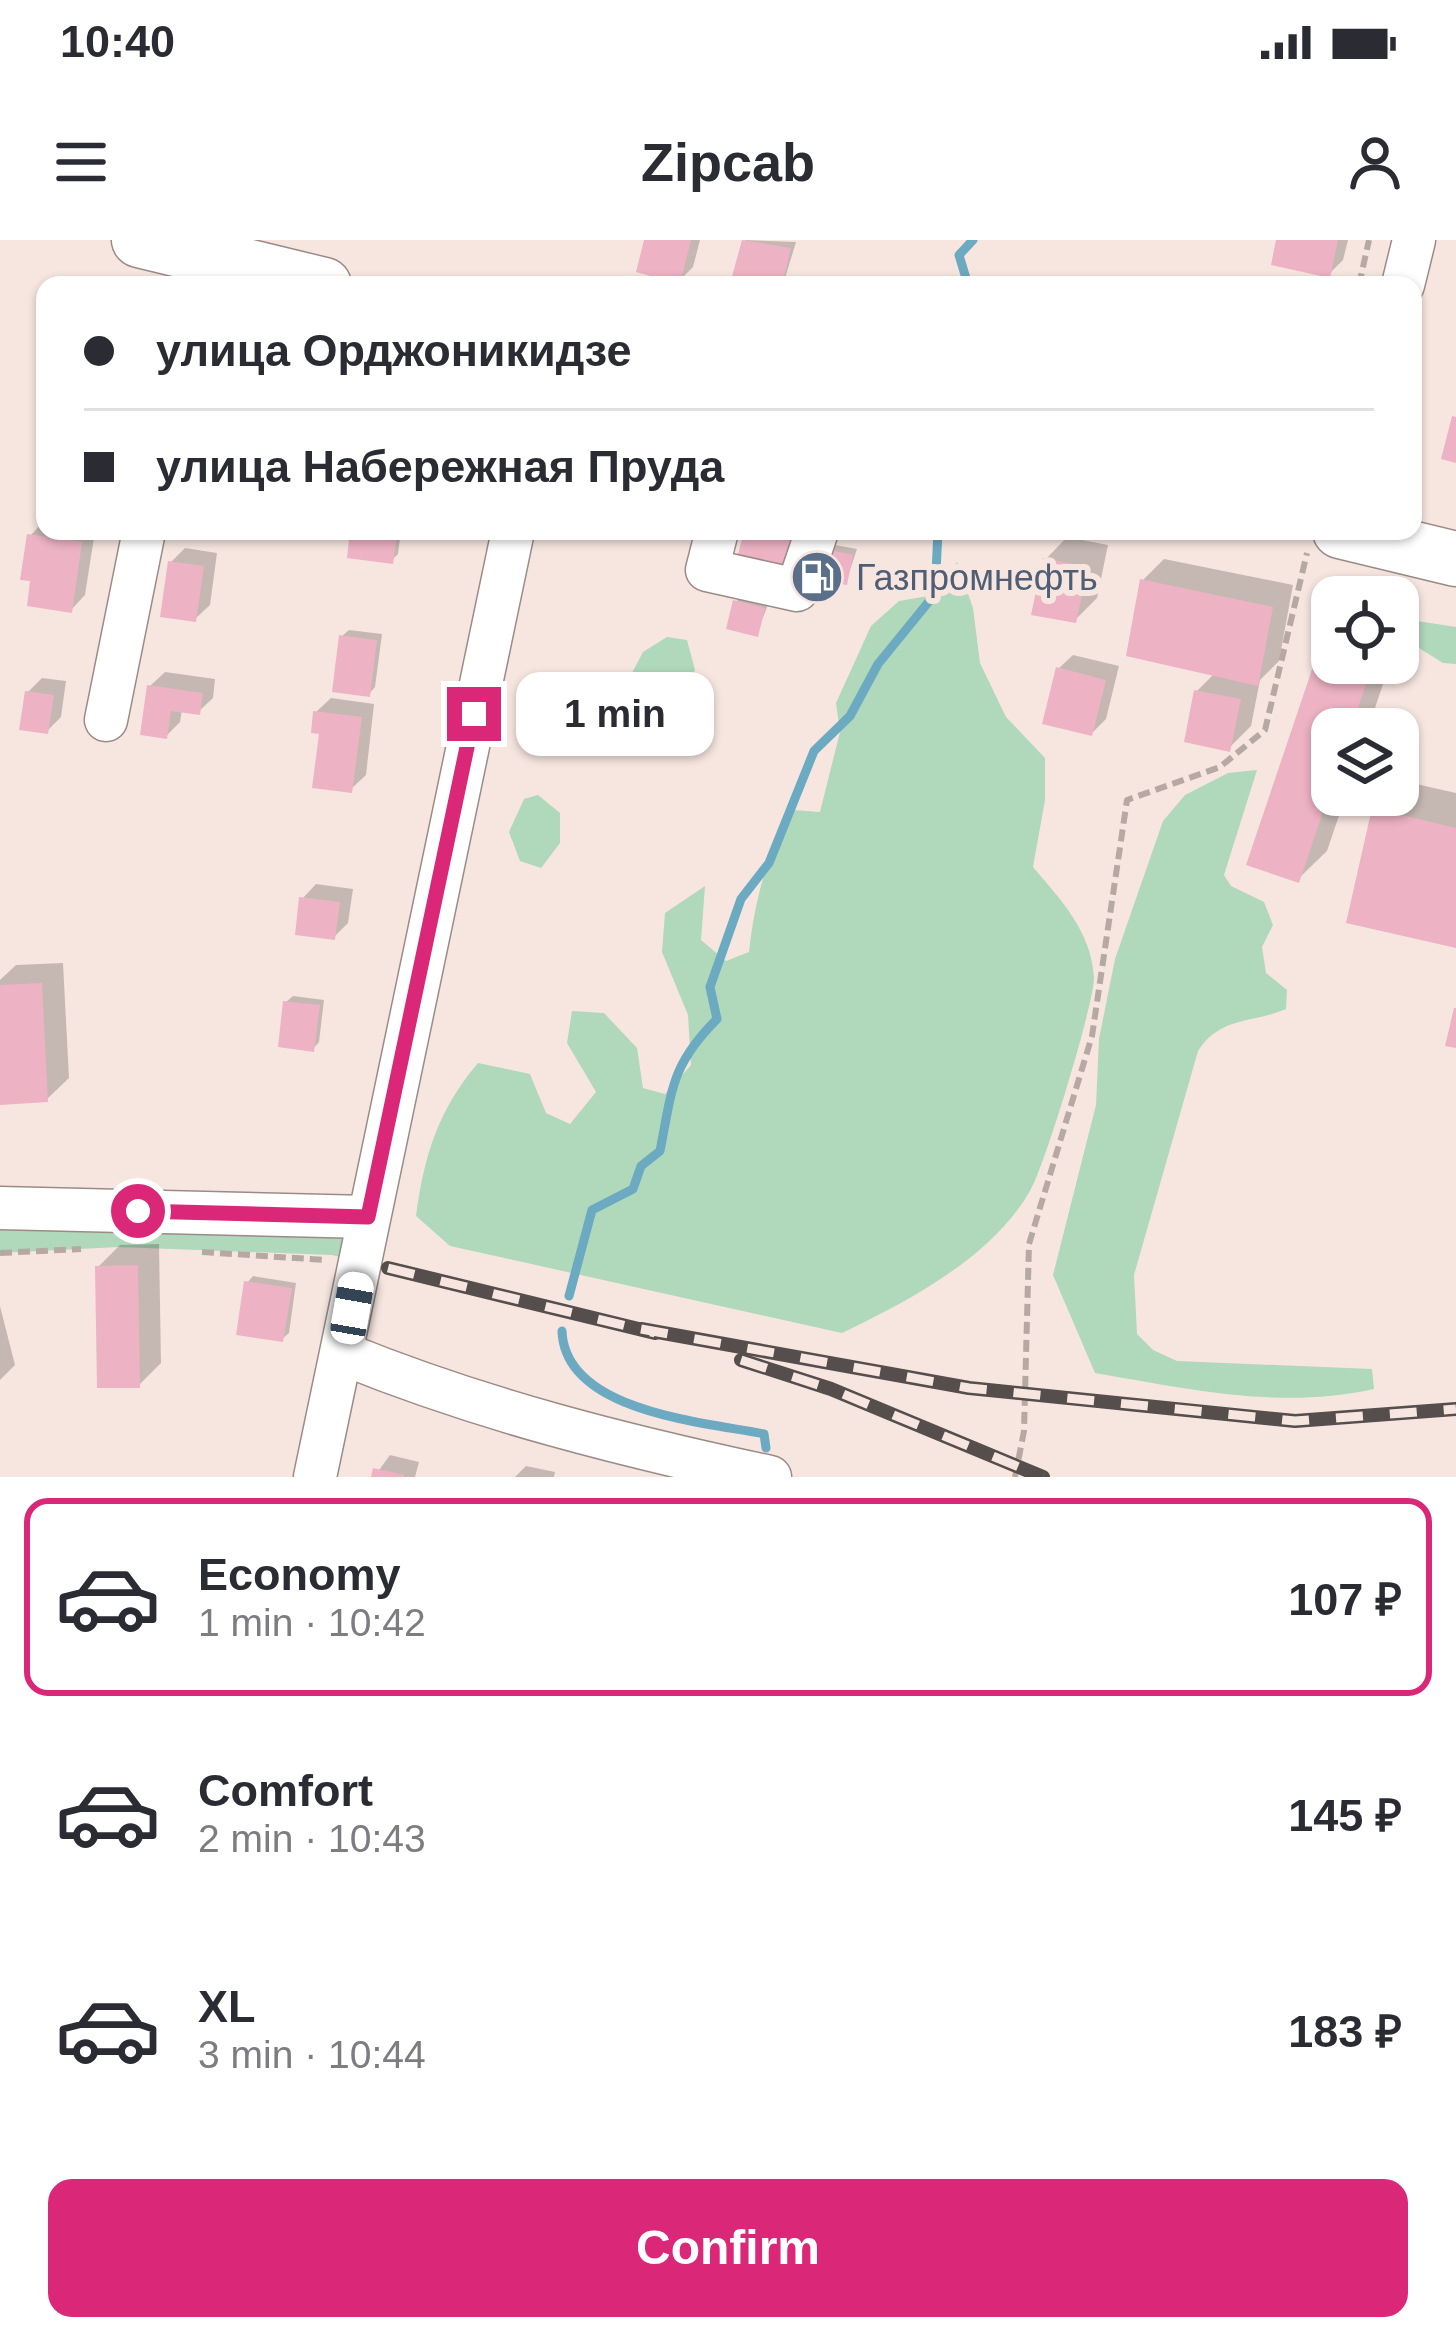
<!DOCTYPE html>
<html lang="en">
<head>
<meta charset="utf-8">
<style>
	body { margin:0; font-family:Arial,sans-serif; background:#f7f7f7; color:#2b2b33; height:100vh; display:flex; flex-direction:column; font-size:45px; white-space:nowrap }
	* { box-sizing:border-box; margin:0 }
	p { font-size:39px; color:#7c7c81 }
	.icon { flex:none; width:66px; height:66px; fill:none; stroke:currentColor; stroke-width:2; stroke-linecap:round; stroke-linejoin:round }
	.map { position:relative; height:1237px; overflow:hidden }
	.drawer { display:flex; flex-direction:column; background:#fff; flex:1 }
	.drawer>* { flex:none }
	.hud { position:absolute; left:36px; top:36px; width:1386px; height:264px; border-radius:24px; box-shadow:0 3px 9px #0004; display:grid; align-content:center; height:264px; padding:0 48px; background:#fff }
	.buttons { position:absolute; left:1311px; top:336px; display:grid; gap:24px }
	.buttons a { display:grid; place-items:center; width:108px; height:108px; border-radius:24px; background:#fff; box-shadow:0 3px 9px #0004; font-size:60px }
	.end { position:absolute; width:54px; height:54px; margin:-27px; border:15px solid #db2777; background:#fff; box-shadow:0 0 0 6px #fff }
	.from { border-radius:50% }
	.bubble { position:absolute; height:84px; border-radius:24px; background:#fff; box-shadow:0 3px 9px #0004; font-size:39px; font-weight:700; line-height:84px; text-align:center }
	.car { position:absolute; width:36px; height:72px; margin:-36px -18px; border-radius:15px; box-shadow:0 0 9px 3px #0007; background:linear-gradient(#fff 24%,#345 0 40%,#fff 0 76%,#345 0 86%,#fff 0) }
	.hud b { display:flex; align-items:center; gap:42px; height:114px; font-size:45px }
	.hud b+b { border-top:3px solid #e1e1e2 }
	.hud i { width:30px; height:30px; background:#2b2b33 }
	ul { padding:21px 0 0; list-style:none }
	li { display:flex; align-items:center; gap:36px; height:198px; margin:0 24px 18px; padding:0 24px; border:6px solid transparent; border-radius:24px }
	li div { flex:1 }
	li b { display:block; font-size:45px }
	li em { font-style:normal; font-weight:700 }
	li.selected { border-color:#db2777 }
	li>.icon { width:108px; height:108px; stroke-width:1.5 }
	.cta { display:flex; gap:24px; margin-top:auto; padding:24px 48px }
	.cta a { flex:1; height:138px; border-radius:24px; background:#db2777; color:#fff; font-size:48px; font-weight:700; line-height:138px; text-align:center }
	.status { display:flex; justify-content:space-between; align-items:center; height:84px; padding:0 60px; background:#fff; direction:ltr }
	.status svg { height:33px; fill:currentColor }
	header { display:flex; justify-content:space-between; align-items:center; height:156px; padding:0 48px; background:#fff; font-size:54px; font-weight:700 }
	.map>svg:first-child { display:block }
</style>
</head>
<body>
<div class="status"><b>10:40</b><svg viewBox="0 0 49 12"><path d="M0 12V9h3v3zM5 12V6h3v6zM10 12V3h3v9zM15 12V0h3v12zM26 1h20v11H26zM47 4h2v5h-2z"/></svg></div>
<header><svg class="icon" aria-label="menu" viewBox="0 0 24 24"><path d="M4 6h16M4 12h16M4 18h16"/></svg>Zipcab<svg class="icon" aria-label="person" viewBox="0 0 24 24"><circle cx="12" cy="8" r="4"/><path d="M4 21q1-7 8-7t8 7"/></svg></header>
<div class="map">
<svg width="1456" height="1237" viewBox="0 0 1456 1237">
	<rect width="100%" height="100%" fill="#f7e6e0"/>
	<g fill="#b0d8bb">
		<path d="M957,322L973,368L980,423L1006,477L1045,518V560L1033,627C1061,660 1091,691 1094,737C1095,761 1045,925 1031,949C994,1016 909,1061 842,1093L450,1006L416,976C424,916 438,870 478,823L530,834L546,873L570,884L596,852L567,803L572,771L604,773L637,808L643,848L665,854L691,825L688,775L662,712L665,673L705,646L701,700L726,721L749,712C755,659 766,616 793,570L820,572L840,492L836,463L871,386L899,361L934,355Z"/>
		<polygon points="1398,378 1456,387 1456,424 1443,423 1398,395"/>
		<polygon points="667,397 687,400 695,430 681,456 645,463 632,433 643,412"/>
		<path d="M1257,530L1224,635L1231,646L1264,662L1273,685L1262,707L1266,733L1287,750L1286,769C1250,784 1221,776 1198,811L1134,1035L1137,1094L1153,1110L1177,1121L1372,1129L1374,1149C1279,1170 1189,1149 1095,1133L1053,1035L1096,865L1099,799L1115,719L1163,581L1185,555L1228,533Z"/>
		<polygon points="538,555 560,573 560,603 541,628 520,621 509,592 524,559"/>
		<polygon points="0,968 368,977 360,1022 332,1015 119,1007 0,1013"/>
	</g>
	<g fill="#0003">
		<polygon points="647,0 700,0 693,27 679,41"/>
		<polygon points="745,0 796,2 783,45 735,38"/>
		<polygon points="1279,0 1348,0 1343,20 1329,34"/>
		<polygon points="86,36 123,45 78,45"/>
		<polygon points="44,281 45,291 95,291 85,355 71,370 34,339 30,296"/>
		<polygon points="353,291 401,291 398,314 392,320"/>
		<polygon points="747,291 781,291 811,298 740,320"/>
		<polygon points="1067,297 1108,305 1097,358 1075,380 1046,319"/>
		<polygon points="824,303 857,309 846,342"/>
		<polygon points="185,308 217,313 210,365 195,379 171,322"/>
		<polygon points="1164,319 1293,345 1279,421 1260,440 1251,486 1229,508 1197,451 1215,433 1143,340"/>
		<polygon points="1361,349 1384,357 1353,357"/>
		<polygon points="742,355 769,362 757,393 736,362"/>
		<polygon points="1398,362 1409,366 1398,400"/>
		<polygon points="1332,380 1332,423 1390,423 1368,489 1332,489 1332,555 1346,555 1327,611 1298,639 1250,623"/>
		<polygon points="349,390 382,394 375,447 369,454 342,396"/>
		<polygon points="1073,415 1119,426 1106,479 1092,493 1058,429"/>
		<polygon points="165,432 215,439 213,458 198,472 182,470 180,482 166,496 150,446"/>
		<polygon points="42,438 66,441 61,477 47,491 28,452"/>
		<polygon points="331,458 374,464 366,535 351,549 316,472"/>
		<polygon points="1403,541 1456,553 1456,704 1374,570 1389,555 1398,555"/>
		<polygon points="316,644 353,649 348,683 334,697 302,659"/>
		<polygon points="63,723 69,838 47,859 0,862 0,740 16,725"/>
		<polygon points="293,756 324,760 319,802 313,809 286,762"/>
		<polygon points="159,1004 161,1123 139,1145 98,1027 120,1005"/>
		<polygon points="253,1036 296,1043 289,1093 282,1099 247,1043"/>
		<polygon points="0,1066 15,1125 0,1140"/>
		<polygon points="390,1215 419,1222 415,1237 374,1237"/>
		<polygon points="526,1226 555,1232 554,1237 515,1237"/>
	</g>
	<g fill="none" stroke-linecap="round" stroke-linejoin="round">
		<g stroke="#6caac1" stroke-width="9">
			<polyline points="968,45 959,15 973,0"/>
			<path d="M569,1056L592,970L633,949L641,926L660,911C672,850 671,825 717,779L710,747L741,659L769,623L814,511L850,476L878,424L935,354L938,291"/>
			<path d="M562,1091C565,1172 704,1182 764,1194L766,1208"/>
		</g>
	</g>
	<g fill="#edb2c4">
		<polygon points="644,0 691,0 680,44 636,32"/>
		<polygon points="742,0 791,8 782,45 731,40"/>
		<polygon points="1276,0 1338,0 1330,38 1271,25"/>
		<polygon points="1452,176 1456,177 1456,223 1441,219"/>
		<polygon points="350,291 397,291 393,324 347,318"/>
		<polygon points="744,291 807,304 799,337 736,322"/>
		<polygon points="27,294 82,302 72,373 27,366 30,341 20,340"/>
		<polygon points="815,307 853,315 847,345 809,338"/>
		<polygon points="1043,318 1088,327 1076,383 1031,375"/>
		<polygon points="168,321 204,326 196,382 160,377"/>
		<polygon points="1140,339 1273,367 1258,446 1126,416"/>
		<polygon points="733,360 765,368 758,397 726,389"/>
		<polygon points="1331,373 1332,423 1373,423 1351,489 1332,489 1332,545 1299,643 1246,625"/>
		<polygon points="339,395 377,400 370,457 332,452"/>
		<polygon points="1056,427 1106,440 1092,496 1042,484"/>
		<polygon points="147,445 203,453 200,475 171,471 167,499 140,495"/>
		<polygon points="1194,450 1241,459 1230,512 1184,502"/>
		<polygon points="25,451 54,455 48,494 19,490"/>
		<polygon points="313,471 362,477 352,553 312,548 319,494 311,493"/>
		<polygon points="1372,568 1456,588 1456,708 1346,683"/>
		<polygon points="299,657 340,662 335,700 295,695"/>
		<polygon points="42,743 48,862 0,865 0,745"/>
		<polygon points="283,761 320,765 314,812 278,807"/>
		<polygon points="1454,768 1456,768 1456,808 1445,806"/>
		<polygon points="138,1025 140,1148 97,1148 95,1026"/>
		<polygon points="244,1041 292,1048 283,1102 236,1095"/>
		<polygon points="373,1228 404,1235 404,1237 371,1237"/>
	</g>
	<g fill="none" stroke-linecap="round" stroke-linejoin="round">
		<g stroke="#9b8b86" stroke-width="45">
			<g id="minor">
				<polyline points="1403,45 1414,0"/>
				<polyline points="717,291 707,330 797,350 817,291"/>
				<polyline points="106,480 144,291"/>
				<polyline points="0,968 368,977"/>
				<path d="M344,1114C482,1170 625,1206 770,1237"/>
				<polyline points="315,1237 513,291"/>
			</g>
		</g>
		<g stroke="#9b8b86" stroke-width="57">
			<g id="major">
				<polyline points="139,0 324,45"/>
				<polyline points="1340,291 1456,319"/>
			</g>
		</g>
		<g stroke="#b6a9a4" stroke-width="6" stroke-dasharray="12 6" stroke-linecap="butt">
			<polyline points="1359,45 1369,0"/>
			<polyline points="202,1012 326,1020"/>
			<polyline points="0,1013 81,1009"/>
			<polyline points="1015,1237 1024,1191 1029,1004 1092,796 1127,560 1220,527 1265,490 1307,313"/>
		</g>
		<use href="#minor" stroke="#fff" stroke-width="42"/>
		<use href="#major" stroke="#fff" stroke-width="54"/>
		<g stroke="#564e4c" stroke-width="14">
			<g id="rail">
				<polyline points="388,1028 655,1093"/>
				<polyline points="641,1089 969,1148 1295,1181 1456,1169"/>
				<polyline points="741,1120 831,1149 1043,1237"/>
			</g>
		</g>
		<use href="#rail" stroke="#f7e6e0" stroke-width="9" stroke-dasharray="27" stroke-linecap="butt"/>
	</g>
	<g fill="none" stroke-linecap="round" stroke-linejoin="round">
		<polyline stroke="#db2777" stroke-width="15" points="138,971 368,977 474,474"/>
	</g>
	<defs>
		<g id="fuel-disc" transform="scale(2.7)"><circle r="9.5" fill="#5c6f8a" stroke="#f7e6e0"/><path d="M-5.5-6h7V0h2V4h1.3V-2.5L3-4.5l.8-.8L6-3V5H2.5V1h-1V6h-7ZM-4.2-4.7v3.2H.2V-4.7Z" fill="#fff"/></g>
	</defs>
	<g fill-rule="evenodd">
		<use href="#fuel-disc" x="817" y="337"/>
	</g>
	<g text-anchor="middle" stroke-width="12" stroke-linejoin="round" paint-order="stroke">
		<g font-size="36" fill="#4e5e75" stroke="#f7e6e0" text-anchor="start">
			<text x="856" y="350">Газпромнефть</text>
		</g>
	</g>
</svg>
<div class="buttons">
<a><svg class="icon" aria-label="locate" viewBox="0 0 24 24"><circle cx="12" cy="12" r="6"/><path d="M12 2v4M12 18v4M2 12h4M18 12h4"/></svg></a>
<a><svg class="icon" aria-label="layers" viewBox="0 0 24 24"><path d="M12 4l9 5-9 5-9-5zM3 14l9 5 9-5"/></svg></a>
</div>
<i class="end from" style="left:138px;top:971px"></i>
<i class="end" style="left:474px;top:474px"></i>
<div class="bubble" style="left:516px;top:432px;width:198px">1 min</div>
<i class="car" style="left:352px;top:1068px;rotate:10deg"></i>
<div class="hud">
<b><i class="from"></i>улица Орджоникидзе</b>
<b><i></i>улица Набережная Пруда</b>
</div>
</div>
<section class="drawer">
<ul>
<li class="selected"><svg class="icon" aria-label="car" viewBox="0 0 24 24"><path d="M5 17H2v-5l4-1 3-4h7l3 4 3 1v5h-3M9 17h6M6 11h13"/><circle cx="7" cy="17" r="2"/><circle cx="17" cy="17" r="2"/></svg><div><b>Economy</b><p>1 min · 10:42</p></div><em>107 ₽</em></li>
<li><svg class="icon" aria-label="car" viewBox="0 0 24 24"><path d="M5 17H2v-5l4-1 3-4h7l3 4 3 1v5h-3M9 17h6M6 11h13"/><circle cx="7" cy="17" r="2"/><circle cx="17" cy="17" r="2"/></svg><div><b>Comfort</b><p>2 min · 10:43</p></div><em>145 ₽</em></li>
<li><svg class="icon" aria-label="car" viewBox="0 0 24 24"><path d="M5 17H2v-5l4-1 3-4h7l3 4 3 1v5h-3M9 17h6M6 11h13"/><circle cx="7" cy="17" r="2"/><circle cx="17" cy="17" r="2"/></svg><div><b>XL</b><p>3 min · 10:44</p></div><em>183 ₽</em></li>
</ul>
<div class="cta"><a>Confirm</a></div>
</section>
</body>
</html>
